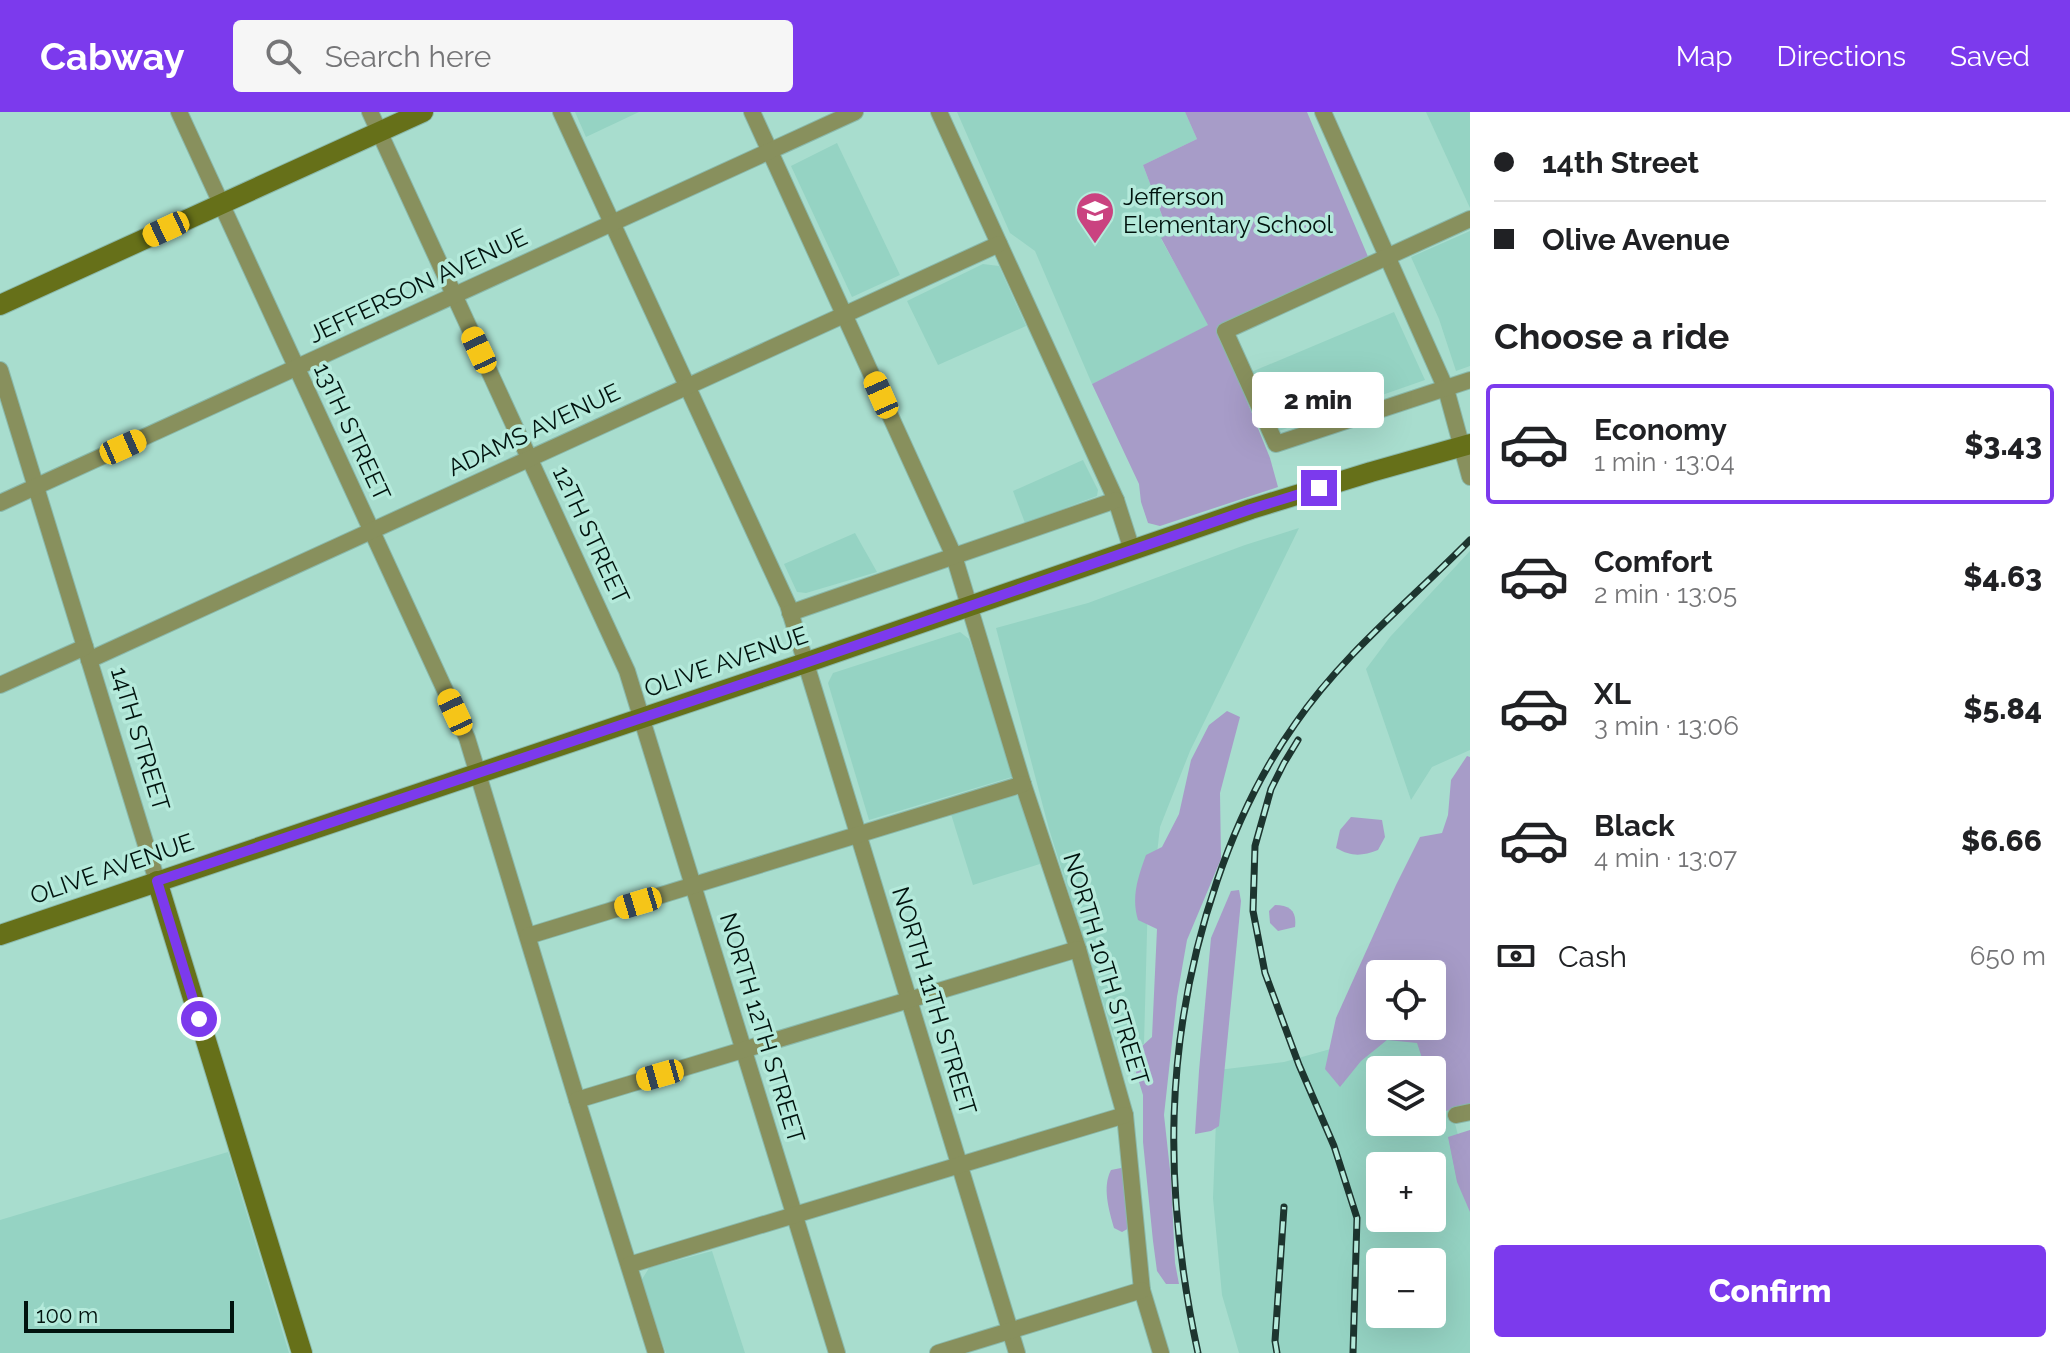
<!DOCTYPE html>
<html lang="en">
<head>
<meta charset="utf-8">
<style>
	body { margin:0; font-family:Raleway,sans-serif; background:#f6f6f6; color:#202124; height:100vh; display:flex; flex-direction:column; font-size:30px; white-space:nowrap }
	* { box-sizing:border-box; margin:0 }
	p { font-size:26px; color:#757577 }
	.icon { flex:none; width:44px; height:44px; fill:none; stroke:currentColor; stroke-width:2; stroke-linecap:round; stroke-linejoin:round }
	.map { position:relative; flex:1; overflow:hidden }
	.side { display:flex; flex-direction:column; background:#fff; width:600px }
	.side>* { flex:none }
	.hud { display:grid; align-content:center; height:176px; padding:0 24px; background:#fff }
	.tools { position:absolute; left:1366px; top:848px; display:grid; gap:16px }
	.tools a { display:grid; place-items:center; width:80px; height:80px; border-radius:8px; background:#fff; box-shadow:0 8px 32px #0002; font-size:40px }
	.scale { position:absolute; left:24px; bottom:20px; width:210px; box-sizing:border-box; padding-left:8px; border:4px solid #01130e; border-top:0; font-size:22px; line-height:28px; white-space:nowrap; color:#01130e; -webkit-text-stroke:6px #b5eadb; paint-order:stroke }
	.end { position:absolute; width:36px; height:36px; margin:-18px; border:10px solid #7c3aed; background:#fff; box-shadow:0 0 0 4px #fff }
	.from { border-radius:50% }
	.bubble { position:absolute; height:56px; border-radius:8px; background:#fff; box-shadow:0 8px 32px #0002; font-size:26px; font-weight:800; line-height:56px; text-align:center }
	.car { position:absolute; width:24px; height:48px; margin:-24px -12px; border-radius:10px; box-shadow:0 0 6px 2px #0007; background:linear-gradient(#f5c518 24%,#345 0 40%,#f5c518 0 76%,#345 0 86%,#f5c518 0) }
	.hud b { display:flex; align-items:center; gap:28px; height:76px; font-size:30px }
	.hud b+b { border-top:2px solid #e0e0e0 }
	.hud i { width:20px; height:20px; background:#202124 }
	ul { padding:0; list-style:none }
	li { display:flex; align-items:center; gap:24px; height:120px; margin:0 16px 12px; padding:0 8px; border:4px solid transparent; border-radius:8px }
	li div { flex:1 }
	li b { display:block; font-size:30px }
	li em { font-style:normal; font-weight:800 }
	li.current { border-color:#7c3aed }
	li>.icon { width:72px; height:72px; stroke-width:1.5 }
	h2 { padding:0 24px; font-size:36px; line-height:96px }
	.pay { display:flex; align-items:center; gap:20px; height:88px; padding:0 24px; font-size:30px }
	.pay p { margin-inline-start:auto }
	.action { display:flex; gap:16px; margin-top:auto; padding:16px 24px }
	.action a { flex:1; height:92px; border-radius:8px; background:#7c3aed; color:#fff; font-size:32px; font-weight:800; line-height:92px; text-align:center }
	header { display:flex; align-items:center; gap:48px; box-sizing:border-box; height:112px; padding:0 40px; background:#7c3aed; color:#fff }
	header strong { font-size:38px }
	nav { display:flex; gap:44px; margin-inline-start:auto; font-size:28px }
	.search { width:560px; height:72px; background:#f6f6f6; display:flex; align-items:center; gap:20px; box-sizing:border-box; padding:0 28px; border-radius:8px; color:#757577; font-size:30px }
	main { display:flex; flex:1; min-height:0 }
	.map>svg:first-child { display:block }
</style>
</head>
<body>
<header>
<strong>Cabway</strong>
<div class="search"><svg class="icon" aria-label="search" viewBox="0 0 24 24"><circle cx="10" cy="10" r="6"/><path d="M15 15l6 6"/></svg>Search here</div>
<nav><a>Map</a><a>Directions</a><a>Saved</a></nav>
</header>
<main>
<div class="map">
<svg width="1470" height="1241" viewBox="0 0 1470 1241">
	<rect width="100%" height="100%" fill="#a8ddce"/>
	<g fill="#95d3c3" fill-rule="evenodd">
		<polygon points="575,0 639,0 586,25"/>
		<polygon points="957,0 1185,0 1197,27 1143,53 1169,123 1161,127 1209,213 1092,272 1035,139 1010,121"/>
		<polygon points="1426,0 1470,0 1470,96"/>
		<polygon points="837,31 900,163 852,185 791,54"/>
		<polygon points="1470,119 1470,254 1456,259 1439,207 1411,145"/>
		<polygon points="983,152 999,154 1026,214 938,253 907,189"/>
		<polygon points="1394,200 1425,268 1276,320 1249,261"/>
		<polygon points="1083,348 1098,378 1097,384 1025,411 1013,379"/>
		<polygon points="1299,416 1190,639 1160,715 1156,750 1148,784 1144,932 1119,941 1049,717 996,516 1088,491 1245,433"/>
		<polygon points="855,421 877,460 806,481 797,480 784,452"/>
		<polygon points="1470,439 1470,638 1432,655 1411,688 1366,557 1390,525"/>
		<polygon points="960,520 969,527 1014,660 1012,665 869,708 828,571 833,561"/>
		<polygon points="1014,682 1024,689 1043,751 973,773 951,702"/>
		<path d="M1413,914H1429L1470,1068V1241H1239L1222,1183L1213,1086L1218,958L1284,950ZM1380,958H1432V1010H1380ZM1380,1054H1432V1106H1380ZM1380,1150H1432V1202H1380Z"/>
		<polygon points="228,1040 289,1241 0,1241 0,1108"/>
		<polygon points="712,1139 745,1241 666,1241 641,1169 649,1156"/>
	</g>
	<g fill="#a79cc8" fill-rule="evenodd">
		<polygon points="1185,0 1307,0 1369,147 1217,215 1270,346 1278,375 1160,414 1148,411 1141,390 1139,372 1092,272 1208,213 1161,126 1169,122 1143,53 1197,27"/>
		<path d="M1227,599L1240,605L1220,681L1221,747L1187,828L1177,885L1164,1003L1171,1067L1175,1151L1179,1172H1166L1157,1159L1153,1129L1143,1030V983L1131,944L1152,925L1157,817L1138,808C1131,785 1138,765 1146,743L1162,735L1179,702L1191,648L1209,613Z"/>
		<path d="M1467,644L1470,645V992L1446,999L1432,975V958H1426L1417,931L1387,928L1361,949L1340,975L1325,957L1336,906L1396,773L1420,725L1442,721L1448,703L1451,668ZM1380,862H1432V914H1380Z"/>
		<path d="M1351,705L1382,708L1385,725L1378,738C1362,744 1352,745 1336,736L1340,718Z"/>
		<polygon points="1239,778 1241,789 1219,1014 1211,1019 1195,1022 1199,959 1211,826 1231,779"/>
		<path d="M1275,793C1290,793 1297,799 1295,815L1278,819L1270,811L1269,799Z"/>
		<polygon points="1470,1018 1470,1100 1457,1070 1448,1025"/>
		<path d="M1126,1055L1131,1115L1122,1120L1114,1116C1109,1098 1102,1075 1111,1058Z"/>
	</g>
	<g fill="none" stroke-linecap="round" stroke-linejoin="round">
		<g stroke="#8ab9ab" stroke-width="18">
			<g id="street">
				<polyline points="179,0 467,626 577,988 656,1241"/>
				<polyline points="370,0 627,559 837,1241"/>
				<polyline points="561,0 788,493 1017,1241"/>
				<polyline points="752,0 954,444 1023,672 1078,837 1125,1003 1142,1178 1161,1241"/>
				<polyline points="939,0 1116,388 1132,438"/>
				<polyline points="1323,0 1446,277 1470,365"/>
				<polyline points="1470,107 1225,219 1276,332 1470,268"/>
				<polyline points="0,258 157,769"/>
				<polyline points="0,391 855,0"/>
				<polyline points="790,501 1116,388"/>
				<polyline points="89,548 999,132"/>
				<polyline points="0,573 85,535"/>
				<polyline points="528,824 1023,672"/>
				<polyline points="577,988 1078,837"/>
				<polyline points="1456,1003 1470,1000"/>
				<polyline points="629,1153 1125,1003"/>
				<polyline points="938,1241 1142,1178"/>
			</g>
		</g>
		<g stroke="#8ab9ab" stroke-width="22">
			<g id="secondary">
				<polyline points="0,193 423,0"/>
				<polyline points="157,769 302,1241"/>
				<polyline points="0,823 805,551 1251,397 1371,360 1470,332"/>
			</g>
		</g>
		<use href="#street" stroke="#88905d" stroke-width="16"/>
		<use href="#secondary" stroke="#667019" stroke-width="20"/>
		<g stroke="#1d352f" stroke-width="7">
			<g id="rail">
				<polyline points="1298,628 1284,651 1271,677 1255,734 1253,799 1265,861 1299,953 1334,1034 1357,1106 1353,1241"/>
				<path d="M1198,1241C1163,1079 1163,927 1217,769C1236,713 1261,660 1295,612C1343,542 1411,488 1470,428"/>
				<polyline points="1277,1241 1275,1229 1284,1095"/>
			</g>
		</g>
		<use href="#rail" stroke="#b5eadb" stroke-width="4" stroke-dasharray="12" stroke-linecap="butt"/>
	</g>
	<g fill="none" stroke-linecap="round" stroke-linejoin="round">
		<polyline stroke="#7c3aed" stroke-width="10" points="199,907 157,769 805,551 1251,397 1319,376"/>
	</g>
	<defs>
		<g id="school-pin" transform="scale(2)"><path d="M0 17L-7.5 6A9.5 9.5 0 1 1 7.5 6Z" fill="#ca4280" stroke="#b5eadb"/><path d="M0-5L7-2L0 1L-7-2ZM-4 1L0 2.5L4 1V4Q0 6-4 4Z" fill="#fff"/></g>
	</defs>
	<g fill-rule="evenodd">
		<use href="#school-pin" x="1095" y="99"/>
	</g>
	<g text-anchor="middle" stroke-width="7" stroke-linejoin="round" paint-order="stroke">
		<g font-size="24" fill="#01130e" stroke="#b5eadb" text-anchor="start">
			<text x="1123" y="93">Jefferson<tspan x="1123" dy="28">Elementary School</tspan></text>
		</g>
		<g font-size="24" fill="#01130e" stroke="#b5eadb">
			<text transform="translate(418 174) rotate(-25)" y="8">JEFFERSON AVENUE</text>
			<text transform="translate(534 318) rotate(-25)" y="8">ADAMS AVENUE</text>
			<text transform="translate(352 320) rotate(65)" y="8">13TH STREET</text>
			<text transform="translate(591 423) rotate(65)" y="8">12TH STREET</text>
			<text transform="translate(726 550) rotate(-19)" y="8">OLIVE AVENUE</text>
			<text transform="translate(140 627) rotate(73)" y="8">14TH STREET</text>
			<text transform="translate(112 757) rotate(-19)" y="8">OLIVE AVENUE</text>
			<text transform="translate(1106 857) rotate(73)" y="8">NORTH 10TH STREET</text>
			<text transform="translate(934 889) rotate(73)" y="8">NORTH 11TH STREET</text>
			<text transform="translate(762 916) rotate(73)" y="8">NORTH 12TH STREET</text>
		</g>
	</g>
</svg>
<div class="tools">
<a><svg class="icon" aria-label="locate" viewBox="0 0 24 24"><circle cx="12" cy="12" r="6"/><path d="M12 2v4M12 18v4M2 12h4M18 12h4"/></svg></a>
<a><svg class="icon" aria-label="layers" viewBox="0 0 24 24"><path d="M12 4l9 5-9 5-9-5zM3 14l9 5 9-5"/></svg></a>
<a>+</a>
<a>−</a>
</div>
<div class="scale">100 m</div>
<i class="end from" style="left:199px;top:907px"></i>
<i class="end" style="left:1319px;top:376px"></i>
<div class="bubble" style="left:1252px;top:260px;width:132px">2 min</div>
<i class="car" style="left:166px;top:117px;rotate:245deg"></i>
<i class="car" style="left:479px;top:238px;rotate:335deg"></i>
<i class="car" style="left:881px;top:283px;rotate:336deg"></i>
<i class="car" style="left:123px;top:335px;rotate:66deg"></i>
<i class="car" style="left:455px;top:600px;rotate:335deg"></i>
<i class="car" style="left:638px;top:791px;rotate:253deg"></i>
<i class="car" style="left:660px;top:963px;rotate:254deg"></i>
</div>
<section class="side">
<div class="hud">
<b><i class="from"></i>14th Street</b>
<b><i></i>Olive Avenue</b>
</div>
<h2>Choose a ride</h2>
<ul>
<li class="current"><svg class="icon" aria-label="car" viewBox="0 0 24 24"><path d="M5 17H2v-5l4-1 3-4h7l3 4 3 1v5h-3M9 17h6M6 11h13"/><circle cx="7" cy="17" r="2"/><circle cx="17" cy="17" r="2"/></svg><div><b>Economy</b><p>1 min · 13:04</p></div><em>$3.43</em></li>
<li><svg class="icon" aria-label="car" viewBox="0 0 24 24"><path d="M5 17H2v-5l4-1 3-4h7l3 4 3 1v5h-3M9 17h6M6 11h13"/><circle cx="7" cy="17" r="2"/><circle cx="17" cy="17" r="2"/></svg><div><b>Comfort</b><p>2 min · 13:05</p></div><em>$4.63</em></li>
<li><svg class="icon" aria-label="car" viewBox="0 0 24 24"><path d="M5 17H2v-5l4-1 3-4h7l3 4 3 1v5h-3M9 17h6M6 11h13"/><circle cx="7" cy="17" r="2"/><circle cx="17" cy="17" r="2"/></svg><div><b>XL</b><p>3 min · 13:06</p></div><em>$5.84</em></li>
<li><svg class="icon" aria-label="car" viewBox="0 0 24 24"><path d="M5 17H2v-5l4-1 3-4h7l3 4 3 1v5h-3M9 17h6M6 11h13"/><circle cx="7" cy="17" r="2"/><circle cx="17" cy="17" r="2"/></svg><div><b>Black</b><p>4 min · 13:07</p></div><em>$6.66</em></li>
</ul>
<div class="pay"><svg class="icon" aria-label="cash" viewBox="0 0 24 24"><path d="M3 7h18v10H3z"/><circle cx="12" cy="12" r="2"/></svg>Cash<p>650 m</p></div>
<div class="action"><a>Confirm</a></div>
</section>
</main>
</body>
</html>
